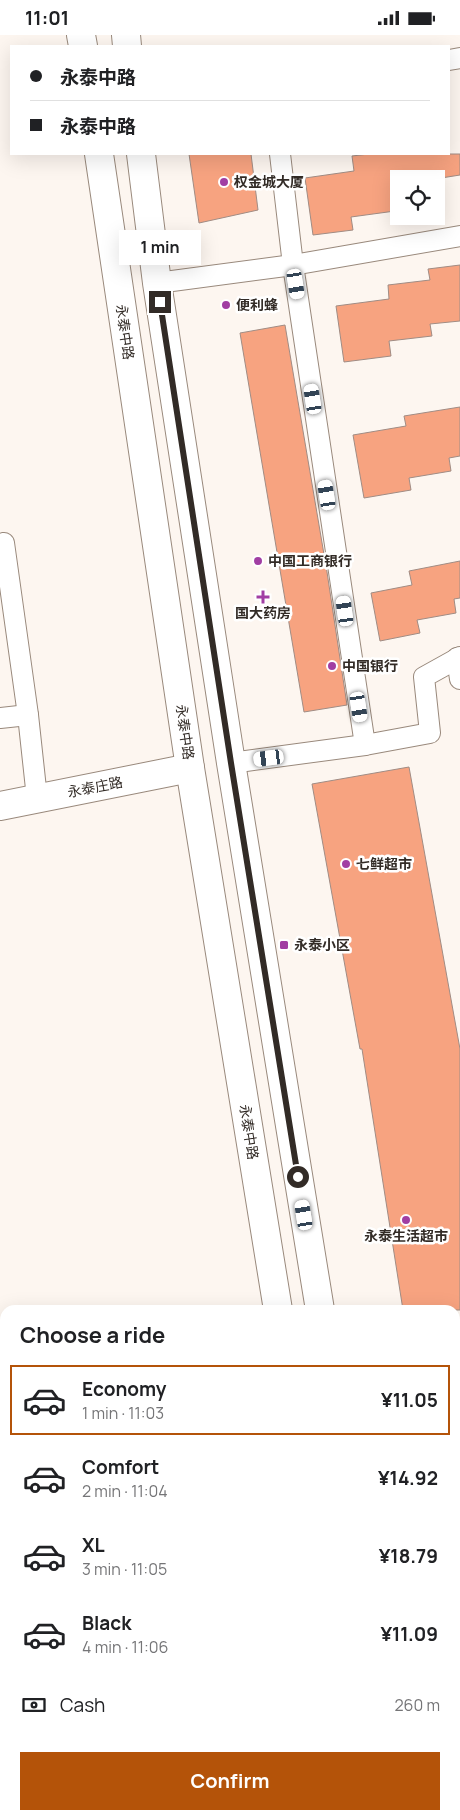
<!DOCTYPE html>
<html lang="en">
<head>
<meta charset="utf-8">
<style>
	body { margin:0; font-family:Manrope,"Noto Sans SC",sans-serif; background:#f6f6f6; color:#202124; height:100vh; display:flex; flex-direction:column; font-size:19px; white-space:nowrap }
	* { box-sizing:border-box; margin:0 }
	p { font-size:16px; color:#757577 }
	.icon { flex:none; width:28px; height:28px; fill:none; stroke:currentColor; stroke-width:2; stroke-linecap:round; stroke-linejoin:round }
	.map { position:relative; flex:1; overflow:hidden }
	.drawer { position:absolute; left:0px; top:1270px; width:460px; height:515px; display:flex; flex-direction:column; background:#fff; border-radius:15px 15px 0 0; box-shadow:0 5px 20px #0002 }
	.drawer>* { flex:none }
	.banner { position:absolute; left:10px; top:10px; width:440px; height:110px; border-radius:0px; box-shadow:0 5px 20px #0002; display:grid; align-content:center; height:110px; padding:0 20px; background:#fff }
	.tools { position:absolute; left:390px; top:135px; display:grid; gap:10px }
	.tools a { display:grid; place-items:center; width:55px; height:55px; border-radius:0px; background:#fff; box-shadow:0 5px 20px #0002; font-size:25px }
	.end { position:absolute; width:22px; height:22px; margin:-11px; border:6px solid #322b26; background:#fff; box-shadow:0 0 0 2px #fff }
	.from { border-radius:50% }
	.bubble { position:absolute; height:35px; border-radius:0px; background:#fff; box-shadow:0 5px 20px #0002; font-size:16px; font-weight:700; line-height:35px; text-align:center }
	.car { position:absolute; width:15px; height:30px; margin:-15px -8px; border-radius:6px; box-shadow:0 0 4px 1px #0007; background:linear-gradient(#fff 24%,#345 0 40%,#fff 0 76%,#345 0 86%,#fff 0) }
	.banner b { display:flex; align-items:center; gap:18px; height:48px; font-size:19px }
	.banner b+b { border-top:1px solid #e0e0e0 }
	.banner i { width:12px; height:12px; background:#202124 }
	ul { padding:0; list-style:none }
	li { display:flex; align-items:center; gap:15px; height:70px; margin:0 10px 8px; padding:0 10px; border:2px solid transparent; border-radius:0px }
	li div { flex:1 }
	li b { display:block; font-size:19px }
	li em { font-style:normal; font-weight:700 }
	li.selected { border-color:#b45309 }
	li>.icon { width:45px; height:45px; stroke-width:1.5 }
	h2 { padding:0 20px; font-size:22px; line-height:60px }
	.pay { display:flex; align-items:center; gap:12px; height:55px; padding:0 20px; font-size:19px }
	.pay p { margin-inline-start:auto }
	.action { display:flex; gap:10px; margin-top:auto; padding:10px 20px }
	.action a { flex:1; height:58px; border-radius:0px; background:#b45309; color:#fff; font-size:20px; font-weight:700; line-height:58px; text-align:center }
	.status { display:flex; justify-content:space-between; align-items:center; height:35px; padding:0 25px; background:#fff; direction:ltr }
	.status svg { height:14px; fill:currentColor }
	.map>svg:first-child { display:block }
</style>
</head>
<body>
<div class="status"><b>11:01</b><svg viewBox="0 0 49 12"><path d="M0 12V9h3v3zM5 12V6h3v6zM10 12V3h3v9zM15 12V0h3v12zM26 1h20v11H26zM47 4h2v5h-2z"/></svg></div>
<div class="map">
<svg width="460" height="1785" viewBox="0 0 460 1785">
	<rect width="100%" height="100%" fill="#fdf6f0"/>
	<polygon fill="#fce9d9" points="5,1694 5,1780 276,1780 277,1785 0,1785 0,1695"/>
	<g fill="#f7a380" stroke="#a08c84">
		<polygon points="189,119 251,119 258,175 199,188"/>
		<polygon points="369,119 460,119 460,140 435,144 399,144 399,163 394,164 395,176 351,182 353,195 313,200 305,143 354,136 352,121"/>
		<polygon points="460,230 460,286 430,289 432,301 389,306 391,321 344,327 336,271 389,264 388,250 430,245 428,234"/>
		<polygon points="285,290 327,537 347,670 304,677 240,298"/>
		<polygon points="460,372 460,421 449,423 451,436 409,443 411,455 364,463 353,400 406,391 404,381"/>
		<polygon points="460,526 460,563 454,564 456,578 417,585 420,598 380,606 371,558 412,550 409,536"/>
		<polygon points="409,732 460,1014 460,1275 403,1275 362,1014 360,1014 312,749"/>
	</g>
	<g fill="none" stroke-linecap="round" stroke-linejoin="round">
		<g stroke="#99897c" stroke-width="22">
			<g id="street">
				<polyline points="449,25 460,23"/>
				<polyline points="280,119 293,230 365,710"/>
				<polyline points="157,248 293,230 460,201"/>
				<polyline points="4,508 28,680 37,763"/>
				<polyline points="457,623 460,644"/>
				<polyline points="0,683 28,680"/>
				<polyline points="231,728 365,710 430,698 424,642 460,622"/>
				<polyline points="455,1349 460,1349"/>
				<polyline points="0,1410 5,1409"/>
				<polyline points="0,1544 5,1543"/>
				<polyline points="0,1656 5,1655"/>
			</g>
		</g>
		<g stroke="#99897c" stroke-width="30">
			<g id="secondary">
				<polyline points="81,0 83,11"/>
				<polyline points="126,0 127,11"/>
				<polyline points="99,119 190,733 278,1275"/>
				<polyline points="141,119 157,248 231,728 320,1275"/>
				<polyline points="0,771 190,733"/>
				<polyline points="360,1780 361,1785"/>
				<polyline points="401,1780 402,1785"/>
			</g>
		</g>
		<use href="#street" stroke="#fff" stroke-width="20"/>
		<use href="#secondary" stroke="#fff" stroke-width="28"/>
	</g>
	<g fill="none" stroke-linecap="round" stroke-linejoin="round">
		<polyline stroke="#322b26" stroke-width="6" points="160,267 231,728 298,1142"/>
	</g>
	<g fill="#a13ea3" stroke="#fff" stroke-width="2">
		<circle cx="224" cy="147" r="5"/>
		<circle cx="226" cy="270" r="5"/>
		<circle cx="258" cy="526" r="5"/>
		<path d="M260.5 554.5h5v5h5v5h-5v5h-5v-5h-5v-5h5z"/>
		<circle cx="332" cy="631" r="5"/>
		<circle cx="346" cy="829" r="5"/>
		<rect x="279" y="905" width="10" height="10" rx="2.5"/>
		<circle cx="406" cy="1185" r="5"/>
	</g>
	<g text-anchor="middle" stroke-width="5" stroke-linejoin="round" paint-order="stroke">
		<g font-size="14" font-weight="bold" fill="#322b26" stroke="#fff" text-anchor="start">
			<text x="234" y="152">权金城大厦</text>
			<text x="236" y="275">便利蜂</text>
			<text x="268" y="531">中国工商银行</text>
			<text x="263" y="583" text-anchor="middle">国大药房</text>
			<text x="342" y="636">中国银行</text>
			<text x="356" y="834">七鲜超市</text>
			<text x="294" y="915">永泰小区</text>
			<text x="406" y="1206" text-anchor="middle">永泰生活超市</text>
		</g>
		<g font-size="14" fill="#322b26" stroke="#fff">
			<text transform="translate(125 297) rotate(82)" y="5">永泰中路</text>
			<text transform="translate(185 697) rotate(82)" y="5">永泰中路</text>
			<text transform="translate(95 752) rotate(-11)" y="5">永泰庄路</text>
			<text transform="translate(249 1097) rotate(81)" y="5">永泰中路</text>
		</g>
	</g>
</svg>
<div class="tools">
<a><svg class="icon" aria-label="locate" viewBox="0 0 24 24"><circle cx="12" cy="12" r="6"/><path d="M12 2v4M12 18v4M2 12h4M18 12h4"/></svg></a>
</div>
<i class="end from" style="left:298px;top:1142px"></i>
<i class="end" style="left:160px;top:267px"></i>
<div class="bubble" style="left:119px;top:195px;width:82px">1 min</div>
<i class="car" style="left:296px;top:249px;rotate:171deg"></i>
<i class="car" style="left:313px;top:364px;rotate:351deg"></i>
<i class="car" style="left:327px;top:460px;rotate:351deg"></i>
<i class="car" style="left:345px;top:576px;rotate:352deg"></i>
<i class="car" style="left:359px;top:672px;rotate:171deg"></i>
<i class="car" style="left:269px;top:723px;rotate:263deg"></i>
<i class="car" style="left:304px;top:1180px;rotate:351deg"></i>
<div class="banner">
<b><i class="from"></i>永泰中路</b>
<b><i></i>永泰中路</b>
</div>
<section class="drawer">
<h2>Choose a ride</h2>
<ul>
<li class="selected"><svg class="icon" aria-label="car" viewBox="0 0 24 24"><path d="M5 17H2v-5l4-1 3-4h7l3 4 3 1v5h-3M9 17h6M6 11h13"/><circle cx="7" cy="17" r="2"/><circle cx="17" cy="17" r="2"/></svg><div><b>Economy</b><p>1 min · 11:03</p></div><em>¥11.05</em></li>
<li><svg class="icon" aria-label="car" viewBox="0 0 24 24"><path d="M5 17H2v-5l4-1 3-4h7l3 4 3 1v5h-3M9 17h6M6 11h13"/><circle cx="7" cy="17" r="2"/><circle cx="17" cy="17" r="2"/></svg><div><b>Comfort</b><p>2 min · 11:04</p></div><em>¥14.92</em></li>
<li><svg class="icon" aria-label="car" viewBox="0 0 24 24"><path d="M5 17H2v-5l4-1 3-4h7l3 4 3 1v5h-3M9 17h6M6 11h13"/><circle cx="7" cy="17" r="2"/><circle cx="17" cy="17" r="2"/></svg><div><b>XL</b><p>3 min · 11:05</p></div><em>¥18.79</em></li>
<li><svg class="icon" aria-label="car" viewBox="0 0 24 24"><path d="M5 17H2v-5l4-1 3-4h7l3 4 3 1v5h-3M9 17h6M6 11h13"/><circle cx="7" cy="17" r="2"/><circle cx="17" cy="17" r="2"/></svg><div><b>Black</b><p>4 min · 11:06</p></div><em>¥11.09</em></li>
</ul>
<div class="pay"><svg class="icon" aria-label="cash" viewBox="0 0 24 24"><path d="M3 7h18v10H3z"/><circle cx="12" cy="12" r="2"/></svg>Cash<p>260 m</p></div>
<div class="action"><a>Confirm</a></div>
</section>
</div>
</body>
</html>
